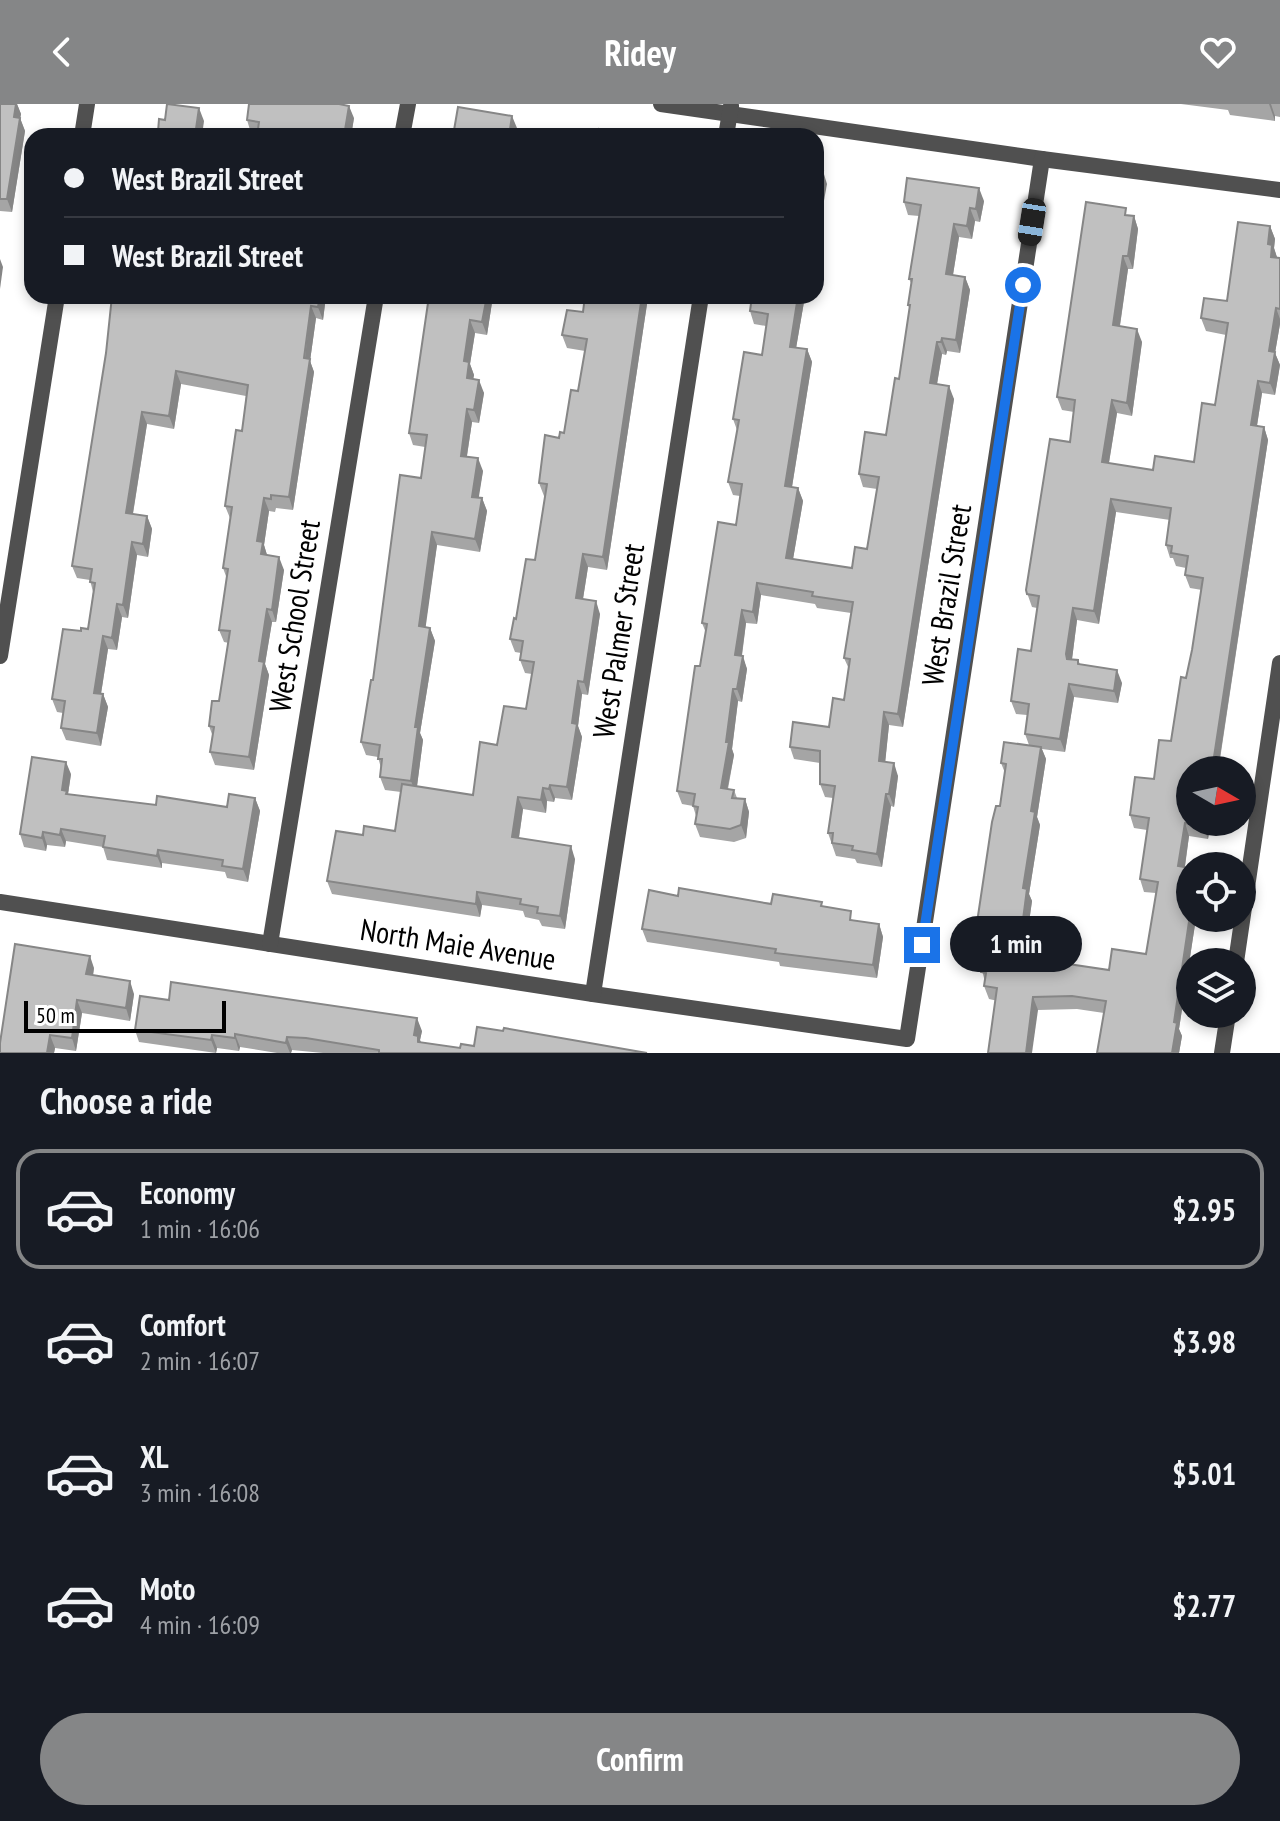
<!DOCTYPE html>
<html lang="en">
<head>
<meta charset="utf-8">
<style>
	body { margin:0; font-family:"PT Sans Narrow",sans-serif; background:#242831; color:#f1f3f6; height:100vh; display:flex; flex-direction:column; font-size:30px; white-space:nowrap }
	* { box-sizing:border-box; margin:0 }
	p { font-size:26px; color:#9ea1a6 }
	.icon { flex:none; width:44px; height:44px; fill:none; stroke:currentColor; stroke-width:2; stroke-linecap:round; stroke-linejoin:round }
	.map { position:relative; height:949px; overflow:hidden }
	.details { display:flex; flex-direction:column; background:#171b24; flex:1 }
	.details>* { flex:none }
	.guide { position:absolute; left:24px; top:24px; width:800px; height:176px; border-radius:24px; box-shadow:0 4px 12px #0003; display:grid; align-content:center; height:176px; padding:0 40px; background:#171b24 }
	.needle { width:52px; rotate:99deg }
	.fabs { position:absolute; left:1176px; top:652px; display:grid; gap:16px }
	.fabs a { display:grid; place-items:center; width:80px; height:80px; border-radius:50%; background:#171b24; box-shadow:0 4px 12px #0003; font-size:40px }
	.scale { position:absolute; left:24px; bottom:20px; width:202px; box-sizing:border-box; padding-left:8px; border:4px solid #000; border-top:0; font-size:22px; line-height:28px; white-space:nowrap; color:#000; -webkit-text-stroke:6px #fff; paint-order:stroke }
	.end { position:absolute; width:36px; height:36px; margin:-18px; border:10px solid #1a73e8; background:#fff; box-shadow:0 0 0 4px #fff }
	.from { border-radius:50% }
	.bubble { position:absolute; height:56px; border-radius:28px; background:#171b24; box-shadow:0 4px 12px #0003; font-size:26px; font-weight:700; line-height:56px; text-align:center }
	.car { position:absolute; width:24px; height:48px; margin:-24px -12px; border-radius:10px; box-shadow:0 0 6px 2px #0007; background:linear-gradient(#222 24%,#8ab4d8 0 40%,#222 0 76%,#8ab4d8 0 86%,#222 0) }
	.guide b { display:flex; align-items:center; gap:28px; height:76px; font-size:30px }
	.guide b+b { border-top:2px solid #363941 }
	.guide i { width:20px; height:20px; background:#f1f3f6 }
	ul { padding:0; list-style:none }
	li { display:flex; align-items:center; gap:24px; height:120px; margin:0 16px 12px; padding:0 24px; border:4px solid transparent; border-radius:24px }
	li div { flex:1 }
	li b { display:block; font-size:30px }
	li em { font-style:normal; font-weight:700 }
	li.current { border-color:#858687 }
	li>.icon { width:72px; height:72px; stroke-width:1.5 }
	h2 { padding:0 40px; font-size:36px; line-height:96px }
	.cta { display:flex; gap:16px; margin-top:auto; padding:16px 40px }
	.cta a { flex:1; height:92px; border-radius:48px; background:#858687; color:#fff; font-size:32px; font-weight:700; line-height:92px; text-align:center }
	header { display:flex; justify-content:space-between; align-items:center; height:104px; padding:0 40px; background:#858687; color:#fff; font-size:36px; font-weight:700 }
	.map>svg:first-child { display:block }
</style>
</head>
<body>
<header><svg class="icon" aria-label="back" viewBox="0 0 24 24"><path d="M15 5l-7 7 7 7"/></svg>Ridey<svg class="icon" aria-label="heart" viewBox="0 0 24 24"><path d="M12 20l-8-8c-3-5 5-10 8-4 3-6 11-1 8 4z"/></svg></header>
<div class="map">
<svg width="1280" height="949" viewBox="0 0 1280 949">
	<rect width="100%" height="100%" fill="#fff"/>
	<g fill="none" stroke-linecap="round" stroke-linejoin="round">
		<g stroke="#505050" stroke-width="16">
			<polyline points="661,0 1042,55 1280,86"/>
			<polyline points="82,32 87,0"/>
			<polyline points="402,32 408,0"/>
			<polyline points="726,32 731,2"/>
			<polyline points="0,552 57,192"/>
			<polyline points="0,798 593,890 907,935 1042,55"/>
			<polyline points="270,840 376,192"/>
			<polyline points="1236,858 1280,559"/>
			<polyline points="593,890 701,192"/>
			<polyline points="1222,949 1228,910"/>
		</g>
	</g>
	<g fill="#a5a5a5" fill-rule="evenodd">
		<polygon points="0,0 17,0 21,10 20,14 25,27 12,108 0,107"/>
		<polygon points="1181,0 1280,0 1280,13 1275,12 1275,17 1230,11 1228,6"/>
		<polygon points="354,14 351,32 257,32 258,30 251,29 247,16"/>
		<polygon points="984,97 980,118 975,117 972,135 959,133 953,171 965,173 970,186 960,249 947,247 946,251 942,250 937,280 954,295 903,623 889,621 885,658 898,672 894,703 891,702 882,763 857,759 855,755 836,752 828,729 833,694 825,693 820,680 820,659 794,655 790,643 829,623 844,596 849,565 844,554 851,509 817,504 815,500 761,491 757,520 746,519 742,552 747,565 742,598 738,597 732,645 734,651 728,685 734,686 737,694 745,695 749,708 746,734 734,738 700,733 695,720 696,712 693,702 682,700 677,687 706,529 702,519 736,421 740,392 733,391 728,378 737,326 733,315 762,251 766,222 754,220 750,207 752,192 805,192 796,244 807,245 812,258 792,383 798,384 803,397 793,455 852,464 867,445 877,385 863,383 859,370 886,331 899,275 910,206 908,201 911,179 909,175 919,112 908,111 904,98"/>
		<path d="M1129,111L1134,112L1138,125L1133,165H1128L1120,222L1142,238L1132,312L1117,309L1109,359L1153,366L1194,358L1215,301L1226,231L1206,227L1201,214L1227,197L1270,122L1275,135L1274,144L1277,154H1280V220L1275,249L1280,261L1275,291L1262,289L1257,322L1264,323L1268,336L1208,735L1189,732L1185,763L1190,814H1196L1179,925L1182,932L1179,949H1097L1104,909L1077,905L1038,906L989,895L984,882L985,878L982,866L977,865L972,852L1000,702L1005,669L1001,659L1029,641L1025,630L1027,611L1016,610L1011,597L1031,547L1037,504L1032,503L1026,486L1070,338L1074,308L1062,306L1057,293ZM1116,408L1170,416L1166,441L1170,454H1173L1176,462L1186,464L1185,471L1190,484L1202,486L1192,546L1171,637L1154,675L1130,711L1134,724L1147,726L1140,775L1144,788L1156,789L1146,850L1109,866L1024,854L1032,797L1029,790L1040,721L1037,713L1046,655L1042,645L1065,648L1074,593L1118,599L1122,579L1080,560L1078,556L1072,555L1077,516L1099,520Z"/>
		<polygon points="326,192 323,216 316,214 310,257 314,268 293,406 276,404 275,408 269,407 264,441 267,451 284,466 276,518 272,518 265,560 269,571 254,666 215,661 210,648 213,633 209,622 219,597 229,539 224,538 219,526 227,475 223,464 230,414 225,402 242,327 246,292 181,280 174,325 147,320 133,410 147,412 152,425 148,453 137,451 128,514 122,513 117,546 108,545 101,590 103,590 108,603 101,642 66,636 61,624 63,609 57,608 52,595 81,527 88,525 93,488 90,476 77,474 72,462 106,249 230,197"/>
		<polygon points="429,192 493,192 487,231 475,229 470,260 474,271 473,275 484,289 479,319 472,318 467,352 483,367 478,394 482,394 487,407 480,448 437,441 425,523 430,524 435,537 420,629 423,636 417,682 473,691 497,641 526,605 532,570 525,569 520,556 521,549 515,548 510,535 535,456 545,392 544,392 539,379 559,334 564,329 578,287 585,247 567,244 562,231 583,208 585,192 644,192 647,200 607,466 588,463 583,495 600,510 588,591 582,590 578,622 582,633 572,696 555,694 554,698 547,697 546,709 523,705 519,734 575,755 565,825 542,822 539,816 525,813 523,807 482,801 480,813 332,790 327,777 363,731 395,727 401,688 385,686 380,673 381,664 378,653 366,651 361,638 373,576 421,374 425,343 413,341 409,329"/>
		<polygon points="71,670 68,690 156,701 227,703 255,694 260,707 248,778 227,774 225,768 162,759 162,764 107,756 103,743 66,737 65,743 47,741 46,747 24,743 20,730"/>
		<polygon points="678,792 823,803 855,817 879,820 883,833 877,874 780,862 779,858 647,838 642,825"/>
		<polygon points="94,864 93,872 134,890 130,917 82,909 76,947 55,944 54,949 0,949"/>
		<polygon points="135,926 422,927 420,936 421,938 460,944 474,942 647,949 323,949 292,946 291,949 277,949 240,943 239,947 217,944 216,949 139,938"/>
	</g>
	<g fill="#868686">
		<polygon points="16,0 17,0 21,10 18,26 14,13"/>
		<polygon points="1269,0 1271,0 1275,12 1275,17"/>
		<polygon points="349,2 354,14 351,32 344,32"/>
		<polygon points="199,4 204,17 202,32 195,32"/>
		<polygon points="512,12 517,24 515,32 509,32"/>
		<polygon points="20,14 25,27 12,108 7,95"/>
		<polygon points="823,67 827,80 816,141 816,103"/>
		<polygon points="979,84 984,97 980,118 976,105"/>
		<polygon points="970,104 975,117 972,135 967,122"/>
		<polygon points="1134,112 1138,125 1133,165 1128,152"/>
		<polygon points="954,120 959,133 951,183 946,170"/>
		<polygon points="1270,122 1275,135 1274,144 1277,153 1275,166 1268,140"/>
		<polygon points="1123,152 1128,165 1118,234 1113,221"/>
		<polygon points="0,155 3,163 0,185"/>
		<polygon points="965,173 970,186 960,249 956,236"/>
		<polygon points="320,192 326,192 323,216 318,203"/>
		<polygon points="487,192 493,192 487,231 482,218"/>
		<polygon points="642,192 644,192 647,200 607,466 603,453"/>
		<polygon points="798,192 805,192 794,256 790,243"/>
		<polygon points="311,202 316,214 310,257 314,268 293,406 289,393"/>
		<polygon points="1276,204 1280,215 1280,220 1275,249 1280,261 1275,291 1270,279 1269,247"/>
		<polygon points="470,216 475,229 470,260 474,271 471,287 467,274 464,257"/>
		<polygon points="1137,225 1142,238 1132,312 1127,299"/>
		<polygon points="942,234 947,247 946,251 941,238"/>
		<polygon points="937,238 942,250 935,292 930,279"/>
		<polygon points="807,245 812,258 790,395 785,382"/>
		<polygon points="176,267 181,280 174,325 169,312"/>
		<polygon points="479,276 484,289 479,319 474,306"/>
		<polygon points="1258,277 1262,289 1255,334 1251,321"/>
		<polygon points="949,282 954,295 903,623 898,610"/>
		<polygon points="1112,296 1117,309 1107,370 1102,358"/>
		<polygon points="467,305 472,318 465,364 461,352"/>
		<polygon points="142,308 147,320 131,421 126,409"/>
		<polygon points="1264,323 1268,336 1218,666 1212,666"/>
		<polygon points="478,354 483,367 477,405 472,393"/>
		<polygon points="798,384 803,397 791,467 786,454"/>
		<polygon points="264,394 269,407 264,441 267,451 265,463 257,437"/>
		<polygon points="482,394 487,407 480,448 475,435"/>
		<polygon points="1111,395 1116,408 1099,520 1094,507"/>
		<polygon points="147,412 152,425 148,453 143,440"/>
		<polygon points="432,428 437,441 424,535 419,522"/>
		<polygon points="132,438 137,451 128,514 123,501"/>
		<polygon points="583,450 588,463 581,507 576,494"/>
		<polygon points="279,453 284,466 276,518 272,506"/>
		<polygon points="757,479 761,491 757,520 753,508"/>
		<polygon points="596,497 600,510 588,591 584,578"/>
		<polygon points="117,500 122,513 117,546 112,534"/>
		<polygon points="1073,504 1077,516 1071,563 1066,550"/>
		<polygon points="267,505 272,518 265,560 269,571 254,666 249,653 259,557"/>
		<polygon points="742,506 746,519 740,564 735,551"/>
		<polygon points="430,524 435,537 420,629 423,636 416,690 411,677 415,623"/>
		<polygon points="103,532 108,545 99,602 94,589"/>
		<polygon points="743,552 747,565 742,598 737,585"/>
		<polygon points="1117,566 1122,579 1118,599 1114,587"/>
		<polygon points="578,577 582,590 578,622 582,633 572,696 567,683 572,619"/>
		<polygon points="1069,580 1074,593 1065,648 1060,635"/>
		<polygon points="733,585 738,597 732,645 734,651 725,697 721,684"/>
		<polygon points="103,590 108,603 101,642 97,629"/>
		<polygon points="884,608 889,621 884,670 879,657"/>
		<polygon points="1041,643 1046,655 1037,713 1040,721 1029,790 1032,797 1024,853 1025,866 1019,846 1023,784 1031,707"/>
		<polygon points="66,658 71,670 68,690 62,686"/>
		<polygon points="894,659 898,672 894,703 889,690"/>
		<polygon points="550,681 555,694 554,698 549,685"/>
		<polygon points="543,684 547,697 546,709 541,696"/>
		<polygon points="886,690 891,702 882,763 877,750"/>
		<polygon points="518,693 523,705 517,746 512,733"/>
		<polygon points="255,694 260,707 248,778 243,765"/>
		<polygon points="745,695 749,708 746,734 741,721"/>
		<polygon points="1204,718 1211,718 1208,735 1203,722"/>
		<polygon points="1185,719 1189,732 1183,775 1178,762"/>
		<polygon points="61,725 66,737 65,743 60,731"/>
		<polygon points="43,728 47,741 46,747 42,734"/>
		<polygon points="571,742 575,755 565,825 560,812"/>
		<polygon points="158,746 162,759 162,764 157,752"/>
		<polygon points="477,788 482,801 480,813 476,800"/>
		<polygon points="1190,814 1196,814 1179,925 1182,932 1179,949 1172,949 1174,918"/>
		<polygon points="879,820 883,833 877,874 873,861"/>
		<polygon points="90,852 94,864 91,883 86,870"/>
		<polygon points="130,877 134,890 130,917 126,904"/>
		<polygon points="1033,893 1038,906 1032,949 1026,949"/>
		<polygon points="77,896 82,909 76,947 72,934"/>
		<polygon points="417,914 422,927 420,936 423,945 414,931"/>
		<polygon points="235,930 240,943 239,947 235,934"/>
		<polygon points="50,931 55,944 54,949 47,949"/>
		<polygon points="212,931 217,944 216,949 211,936"/>
		<polygon points="287,933 292,946 291,949 290,949 286,939"/>
	</g>
	<g fill="#c0c0c0" stroke="#868686" stroke-width="2">
		<polygon points="0,0 16,0 14,13 20,14 7,95 0,95"/>
		<polygon points="167,0 199,4 195,32 144,32 145,26 158,28 159,15 165,16"/>
		<polygon points="249,0 339,0 349,2 344,32 257,32 259,18 247,16"/>
		<polygon points="458,3 512,12 509,32 453,32"/>
		<polygon points="599,25 642,31 642,32 598,32"/>
		<polygon points="816,66 823,67 816,103"/>
		<polygon points="907,74 979,84 976,105 970,104 967,122 954,120 946,170 965,173 956,236 942,234 941,238 937,238 930,279 949,282 898,610 884,608 879,657 894,659 889,690 886,690 877,750 852,746 853,742 832,739 833,729 828,729 835,682 820,680 820,647 790,643 793,618 829,623 833,594 844,596 850,555 844,554 853,498 812,492 813,488 757,479 753,508 742,506 735,551 743,552 737,585 733,585 726,638 729,638 721,684 734,686 732,694 745,695 741,721 730,725 695,720 698,703 693,702 695,690 677,687 695,562 700,562 707,520 702,519 718,418 736,421 742,380 728,378 739,316 733,315 744,248 762,251 768,210 750,207 752,192 798,192 790,243 807,245 785,382 798,384 786,454 852,464 855,443 867,445 879,373 859,370 865,328 886,331 895,274 899,275 910,201 908,201 912,175 909,175 921,101 904,98"/>
		<polygon points="1086,98 1126,104 1125,111 1134,112 1128,152 1123,152 1113,221 1137,225 1127,299 1112,296 1102,358 1153,366 1155,352 1194,358 1202,299 1215,301 1228,219 1201,214 1204,194 1227,197 1238,118 1270,122 1268,140 1272,141 1271,153 1280,154 1280,205 1276,204 1269,247 1275,248 1270,279 1258,277 1251,321 1264,323 1212,666 1190,666 1190,718 1204,718 1203,722 1185,719 1178,762 1190,764 1190,811 1174,918 1177,919 1172,949 1097,949 1106,897 1072,892 1033,893 1026,949 988,949 997,884 984,882 986,869 981,868 983,854 972,852 992,718 996,702 1000,702 1006,660 1001,659 1004,638 1041,643 1031,707 1035,708 1023,784 1027,785 1019,846 1022,846 1021,853 1109,866 1112,845 1146,850 1158,778 1140,775 1149,714 1130,711 1135,673 1154,675 1159,636 1171,637 1181,573 1186,574 1192,546 1203,474 1185,471 1188,452 1171,449 1172,442 1166,441 1171,404 1111,395 1094,507 1073,504 1066,550 1067,555 1078,556 1078,560 1117,566 1114,587 1069,580 1060,635 1025,630 1029,600 1011,597 1018,545 1031,547 1039,492 1027,490 1026,486 1050,335 1070,338 1075,296 1057,293"/>
		<polygon points="112,192 202,192 230,197 231,192 320,192 318,203 311,202 304,254 310,255 289,393 271,391 271,395 264,394 257,437 263,438 261,450 279,453 272,506 267,505 259,557 264,558 249,653 210,648 214,623 209,622 212,597 219,597 230,527 219,526 228,465 223,464 232,403 225,402 236,326 242,327 248,281 176,267 169,312 142,308 126,409 147,412 143,440 132,438 123,501 117,500 112,534 103,532 94,589 103,590 97,629 61,624 65,597 52,595 63,525 81,527 81,524 88,525 95,479 90,478 92,465 72,462 106,249"/>
		<polygon points="429,192 487,192 482,218 470,216 464,257 469,258 467,274 479,276 474,306 467,305 461,352 478,354 472,393 482,394 475,435 432,428 419,522 430,524 415,623 418,623 411,677 380,673 382,655 378,655 380,641 361,638 371,576 373,576 400,371 421,374 427,331 409,329"/>
		<polygon points="585,192 642,192 603,453 583,450 576,494 596,497 584,578 578,577 572,619 577,620 567,683 550,681 549,685 543,684 541,696 518,693 512,733 571,742 560,812 537,809 538,803 520,800 521,795 477,788 476,800 327,777 336,727 363,731 364,722 395,727 402,680 473,691 480,638 497,641 504,602 526,605 534,558 520,556 523,537 510,535 514,514 516,515 526,455 535,456 547,380 539,379 545,331 559,334 560,328 564,329 571,286 578,287 587,235 562,231 567,206 583,208"/>
		<polygon points="32,653 66,658 62,686 67,687 66,690 156,701 157,692 227,703 229,690 255,694 243,765 222,762 223,756 158,746 157,752 103,743 105,732 61,725 60,731 43,728 42,734 20,730"/>
		<polygon points="679,784 771,800 773,790 822,798 821,802 851,807 850,816 879,820 873,861 775,849 776,845 642,825 649,786 678,792"/>
		<polygon points="15,840 90,852 86,870 130,877 126,904 77,896 72,934 50,931 47,949 0,949 0,939"/>
		<polygon points="171,878 417,914 414,931 418,932 418,938 460,944 461,940 474,942 477,923 503,927 504,924 647,949 379,949 379,946 306,934 287,933 286,939 235,930 235,934 212,931 211,936 135,926 140,892 169,896"/>
	</g>
	<g fill="none" stroke-linecap="round" stroke-linejoin="round">
		<polyline stroke="#1a73e8" stroke-width="10" points="922,841 1023,181"/>
	</g>
	<g text-anchor="middle" stroke-width="6" stroke-linejoin="round" paint-order="stroke">
		<g font-size="30" fill="#000" stroke="#fff">
			<text transform="translate(947 491) rotate(-81)" y="10">West Brazil Street</text>
			<text transform="translate(295 512) rotate(-81)" y="10">West School Street</text>
			<text transform="translate(619 537) rotate(-81)" y="10">West Palmer Street</text>
			<text transform="translate(458 841) rotate(9)" y="10">North Maie Avenue</text>
		</g>
	</g>
</svg>
<div class="fabs">
<a><svg class="needle" viewBox="-14 -14 28 28"><path d="M0-13l5 13h-10z" fill="#e53935"/><path d="M0 13l5-13h-10z" fill="#9ea1a6"/></svg></a>
<a><svg class="icon" aria-label="locate" viewBox="0 0 24 24"><circle cx="12" cy="12" r="6"/><path d="M12 2v4M12 18v4M2 12h4M18 12h4"/></svg></a>
<a><svg class="icon" aria-label="layers" viewBox="0 0 24 24"><path d="M12 4l9 5-9 5-9-5zM3 14l9 5 9-5"/></svg></a>
</div>
<div class="scale">50 m</div>
<i class="end from" style="left:1023px;top:181px"></i>
<i class="end" style="left:922px;top:841px"></i>
<div class="bubble" style="left:950px;top:812px;width:132px">1 min</div>
<i class="car" style="left:1032px;top:118px;rotate:189deg"></i>
<div class="guide">
<b><i class="from"></i>West Brazil Street</b>
<b><i></i>West Brazil Street</b>
</div>
</div>
<section class="details">
<h2>Choose a ride</h2>
<ul>
<li class="current"><svg class="icon" aria-label="car" viewBox="0 0 24 24"><path d="M5 17H2v-5l4-1 3-4h7l3 4 3 1v5h-3M9 17h6M6 11h13"/><circle cx="7" cy="17" r="2"/><circle cx="17" cy="17" r="2"/></svg><div><b>Economy</b><p>1 min · 16:06</p></div><em>$2.95</em></li>
<li><svg class="icon" aria-label="car" viewBox="0 0 24 24"><path d="M5 17H2v-5l4-1 3-4h7l3 4 3 1v5h-3M9 17h6M6 11h13"/><circle cx="7" cy="17" r="2"/><circle cx="17" cy="17" r="2"/></svg><div><b>Comfort</b><p>2 min · 16:07</p></div><em>$3.98</em></li>
<li><svg class="icon" aria-label="car" viewBox="0 0 24 24"><path d="M5 17H2v-5l4-1 3-4h7l3 4 3 1v5h-3M9 17h6M6 11h13"/><circle cx="7" cy="17" r="2"/><circle cx="17" cy="17" r="2"/></svg><div><b>XL</b><p>3 min · 16:08</p></div><em>$5.01</em></li>
<li><svg class="icon" aria-label="car" viewBox="0 0 24 24"><path d="M5 17H2v-5l4-1 3-4h7l3 4 3 1v5h-3M9 17h6M6 11h13"/><circle cx="7" cy="17" r="2"/><circle cx="17" cy="17" r="2"/></svg><div><b>Moto</b><p>4 min · 16:09</p></div><em>$2.77</em></li>
</ul>
<div class="cta"><a>Confirm</a></div>
</section>
</body>
</html>
